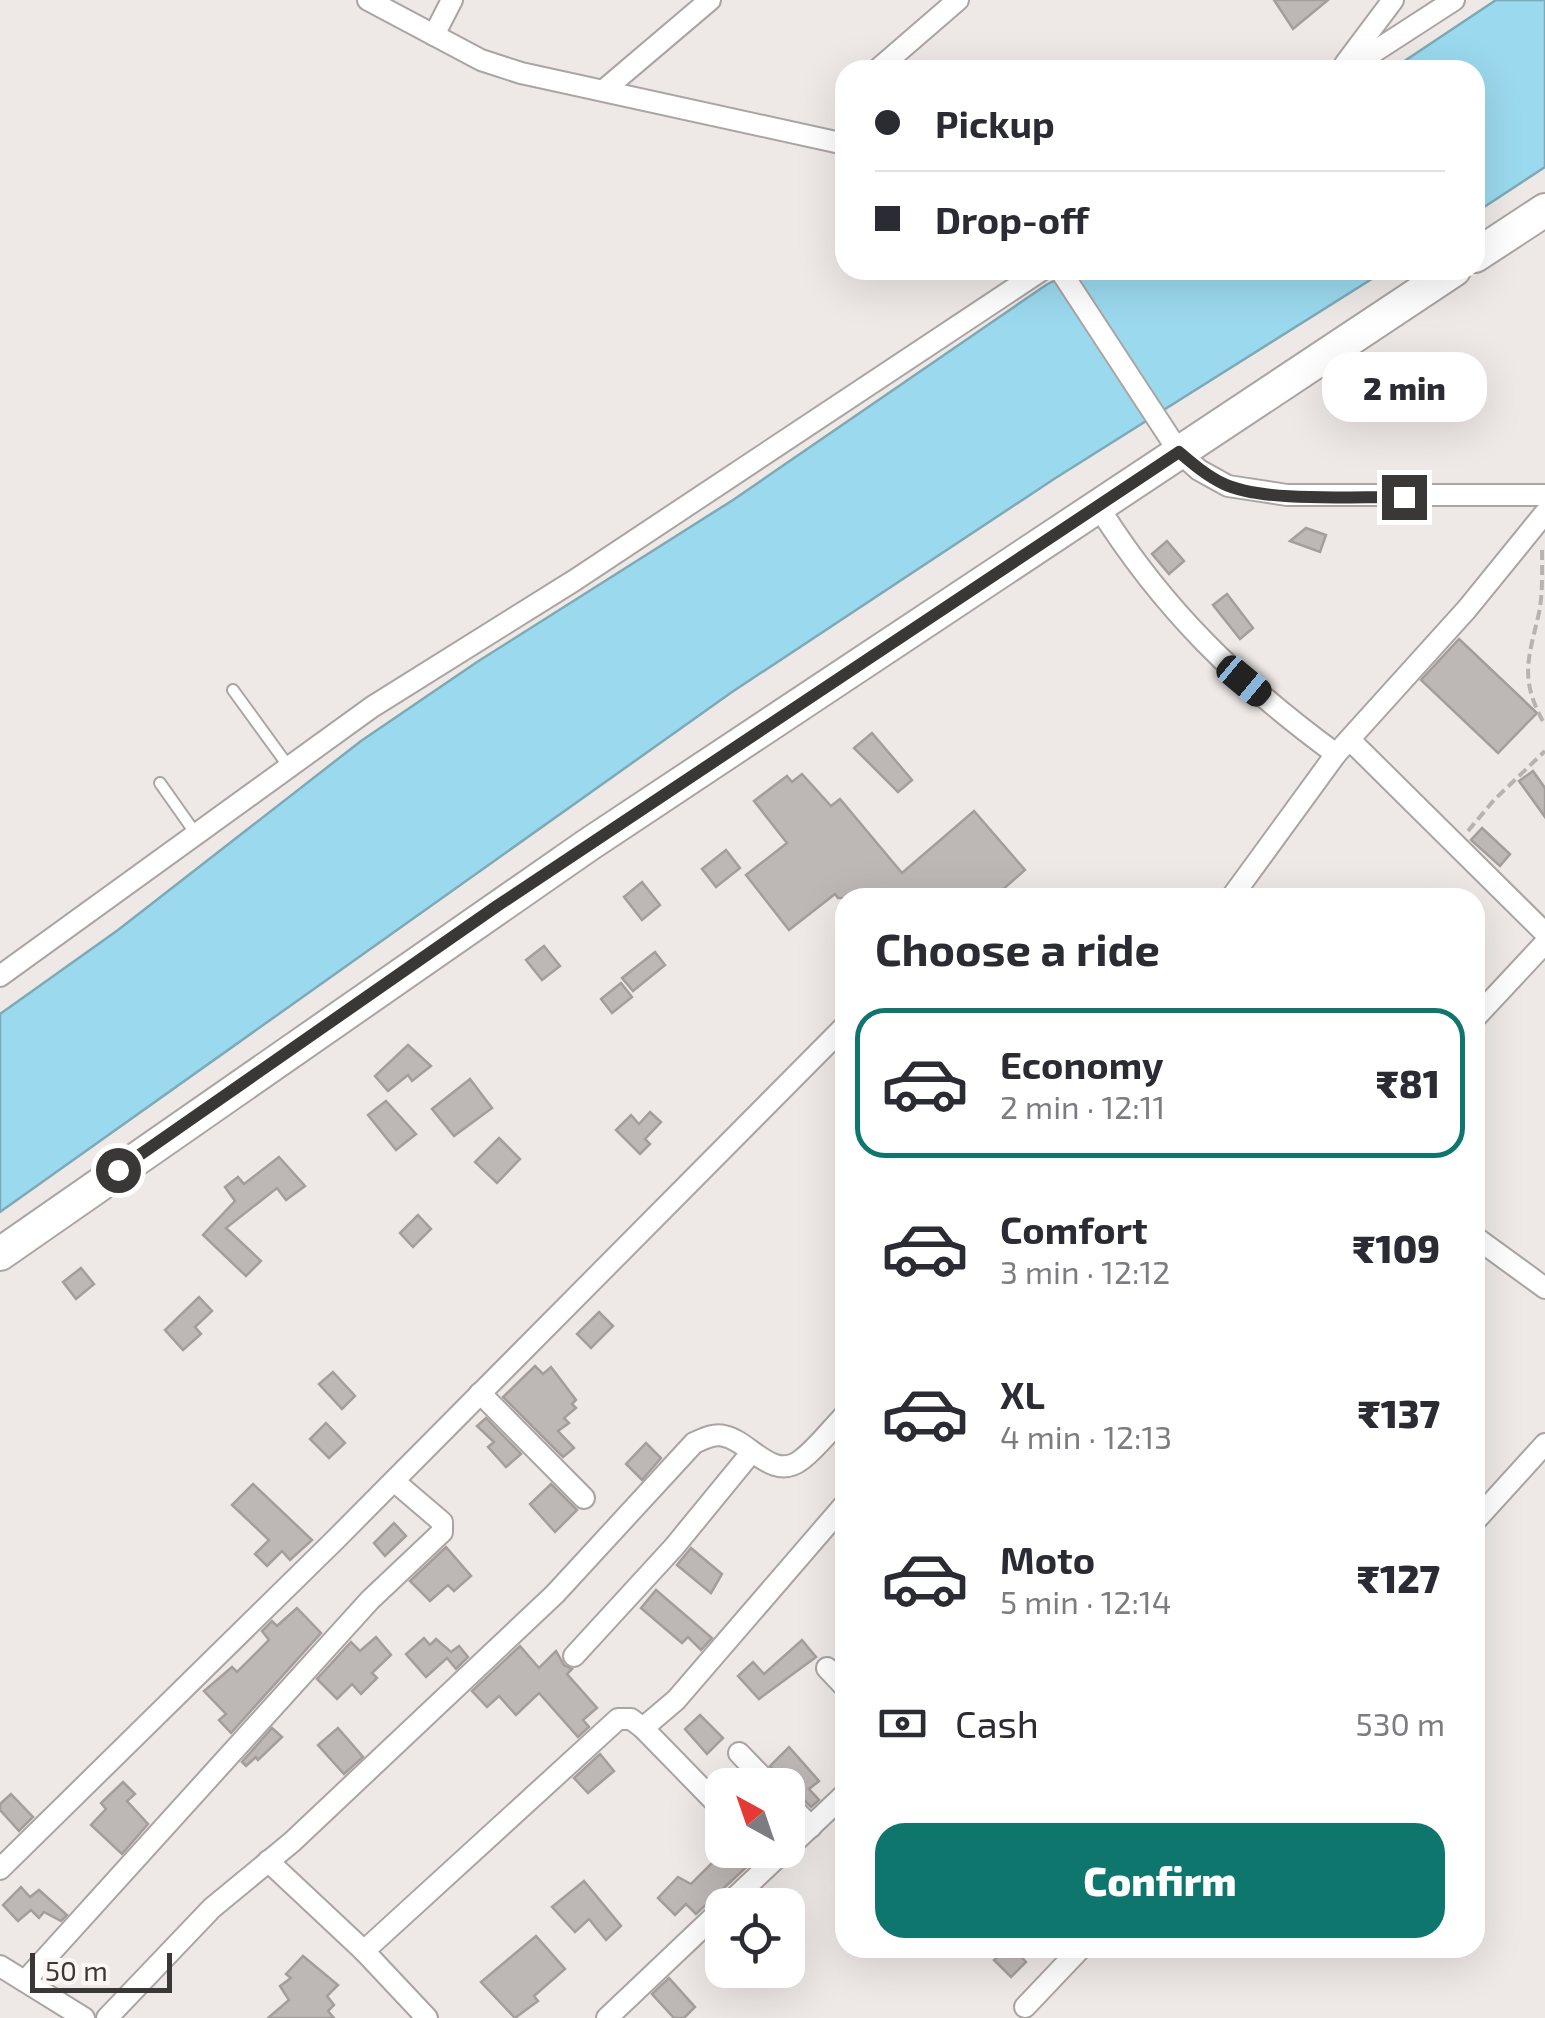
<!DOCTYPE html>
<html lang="en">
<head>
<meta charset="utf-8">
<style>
	body { margin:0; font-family:"Exo 2",sans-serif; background:#f2f2f3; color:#2b2b33; height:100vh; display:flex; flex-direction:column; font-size:38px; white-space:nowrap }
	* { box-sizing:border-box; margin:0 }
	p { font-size:32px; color:#7c7c81 }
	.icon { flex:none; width:55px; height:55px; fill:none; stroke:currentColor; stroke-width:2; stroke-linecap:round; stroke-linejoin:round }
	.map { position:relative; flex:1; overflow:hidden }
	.drawer { position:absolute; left:835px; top:888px; width:650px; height:1070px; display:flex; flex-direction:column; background:#fff; border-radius:30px; box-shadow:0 10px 40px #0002 }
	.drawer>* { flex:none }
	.banner { position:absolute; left:835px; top:60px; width:650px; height:220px; border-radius:30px; box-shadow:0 10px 40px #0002; display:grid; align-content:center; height:220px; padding:0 40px; background:#fff }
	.needle { width:65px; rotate:320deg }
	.buttons { position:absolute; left:705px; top:1768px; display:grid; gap:20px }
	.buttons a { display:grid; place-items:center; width:100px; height:100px; border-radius:20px; background:#fff; box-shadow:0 10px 40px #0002; font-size:50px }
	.scale { position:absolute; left:30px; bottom:25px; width:142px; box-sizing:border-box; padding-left:10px; border:5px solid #3a3837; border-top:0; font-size:28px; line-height:35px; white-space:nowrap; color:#3a3837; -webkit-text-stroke:8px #fbf6f3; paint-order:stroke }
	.end { position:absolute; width:45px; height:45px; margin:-22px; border:12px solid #3a3837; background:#fff; box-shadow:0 0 0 5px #fff }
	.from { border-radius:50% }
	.bubble { position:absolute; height:70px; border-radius:30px; background:#fff; box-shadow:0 10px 40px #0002; font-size:32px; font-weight:800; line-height:70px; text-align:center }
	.car { position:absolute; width:30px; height:60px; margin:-30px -15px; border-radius:12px; box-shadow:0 0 8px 2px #0007; background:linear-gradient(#222 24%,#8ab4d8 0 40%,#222 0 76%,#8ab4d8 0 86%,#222 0) }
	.banner b { display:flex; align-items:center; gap:35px; height:95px; font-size:38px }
	.banner b+b { border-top:2px solid #e1e1e2 }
	.banner i { width:25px; height:25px; background:#2b2b33 }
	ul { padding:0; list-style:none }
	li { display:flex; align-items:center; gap:30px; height:150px; margin:0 20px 15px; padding:0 20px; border:5px solid transparent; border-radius:30px }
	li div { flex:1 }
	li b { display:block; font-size:38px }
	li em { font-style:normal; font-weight:800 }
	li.current { border-color:#0f766e }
	li>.icon { width:90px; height:90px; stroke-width:1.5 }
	h2 { padding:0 40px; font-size:45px; line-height:120px }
	.pay { display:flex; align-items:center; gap:25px; height:110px; padding:0 40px; font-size:38px }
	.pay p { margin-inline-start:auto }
	.action { display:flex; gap:20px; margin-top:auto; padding:20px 40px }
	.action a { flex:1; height:115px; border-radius:30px; background:#0f766e; color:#fff; font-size:40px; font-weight:800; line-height:115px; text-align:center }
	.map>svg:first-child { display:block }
</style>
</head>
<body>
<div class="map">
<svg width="1545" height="2018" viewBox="0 0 1545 2018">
	<rect width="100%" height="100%" fill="#eee9e6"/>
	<g fill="#9bd9ee" stroke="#7ea9b7" stroke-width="2.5">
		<polygon points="1496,0 1545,0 1545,167 1475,213 1475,70 1391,70"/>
		<polygon points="1075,270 1386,270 1054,479 732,692 0,1212 0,1014 118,930 361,741 477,662 733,500 1046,285"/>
	</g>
	<g fill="#bdb8b5" stroke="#a39e9b" stroke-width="2.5">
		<polygon points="1274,0 1328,0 1293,29"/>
		<polygon points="1306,528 1326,535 1320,552 1290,541"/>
		<polygon points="1167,541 1184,561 1169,574 1152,554"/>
		<polygon points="1227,594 1253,628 1240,639 1213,605"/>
		<polygon points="1459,639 1537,713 1498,753 1421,680"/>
		<polygon points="872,733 912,780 898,792 854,748"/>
		<polygon points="1533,771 1545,788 1545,817 1519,781"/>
		<polygon points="802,774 831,806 840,799 902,873 974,811 1025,870 993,898 838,898 835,894 789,930 746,875 787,843 754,801 787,776 792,782"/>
		<polygon points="1482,828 1510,854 1500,866 1471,840"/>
		<polygon points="726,850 740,868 716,887 702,869"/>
		<polygon points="642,882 660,905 642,920 624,897"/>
		<polygon points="544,946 560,966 542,980 526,960"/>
		<polygon points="655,952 665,965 633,991 622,978"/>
		<polygon points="621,983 632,997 612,1013 601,999"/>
		<polygon points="408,1045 431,1066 412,1081 408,1075 388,1091 375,1076"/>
		<polygon points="470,1079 492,1108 454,1136 432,1109"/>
		<polygon points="386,1101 416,1134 396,1150 368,1115"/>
		<polygon points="650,1112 661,1122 645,1139 650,1144 640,1154 616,1130 631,1115 639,1124"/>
		<polygon points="499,1138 520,1159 497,1183 475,1162"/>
		<polygon points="279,1157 305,1186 286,1200 277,1188 226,1228 261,1261 246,1276 203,1235 235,1201 225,1187 238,1177 244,1184"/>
		<polygon points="418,1215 431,1229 413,1247 400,1233"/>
		<polygon points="81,1268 94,1284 76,1299 63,1282"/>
		<polygon points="199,1297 212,1311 195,1327 201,1334 183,1350 165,1330"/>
		<polygon points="599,1312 613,1326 591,1348 577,1334"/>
		<polygon points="535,1366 543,1374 551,1367 576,1400 572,1404 576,1408 564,1418 569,1423 558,1431 574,1448 563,1457 503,1397"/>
		<polygon points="333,1372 355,1396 342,1409 319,1384"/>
		<polygon points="486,1418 521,1454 506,1467 488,1447 494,1442 477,1426"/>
		<polygon points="326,1423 345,1443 329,1458 310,1439"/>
		<polygon points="646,1443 661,1458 642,1480 626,1464"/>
		<polygon points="253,1484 312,1540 290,1560 282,1551 267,1566 255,1554 269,1540 232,1505"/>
		<polygon points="551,1484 577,1510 555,1532 530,1504"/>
		<polygon points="394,1523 406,1536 385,1556 374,1543"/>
		<polygon points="446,1547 471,1576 454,1591 448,1585 430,1601 410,1581"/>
		<polygon points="691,1548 722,1574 711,1593 677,1565"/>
		<polygon points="656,1590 712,1638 701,1650 688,1637 682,1643 641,1608"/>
		<polygon points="297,1608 321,1633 231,1733 219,1720 226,1714 204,1691 232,1667 237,1672 269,1640 262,1631 272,1621 277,1626"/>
		<polygon points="376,1637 391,1655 372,1673 377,1678 361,1694 352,1684 337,1699 317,1679 351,1642 360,1651"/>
		<polygon points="424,1638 430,1645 436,1639 451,1652 459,1646 468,1657 456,1669 447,1658 426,1677 406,1654"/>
		<polygon points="802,1640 816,1657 759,1699 738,1676 753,1662 764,1674"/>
		<polygon points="520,1646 539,1668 556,1651 564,1665 572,1669 567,1674 597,1708 583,1720 589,1727 578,1737 539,1693 516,1715 499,1696 487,1707 472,1691"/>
		<polygon points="700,1715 723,1738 707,1754 685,1729"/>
		<polygon points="272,1728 282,1737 258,1760 256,1757 246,1766 242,1762"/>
		<polygon points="338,1728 363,1757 344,1774 318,1745"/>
		<polygon points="789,1747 819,1781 809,1789 819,1800 811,1807 797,1793 788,1790 770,1766"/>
		<polygon points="600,1754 614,1771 588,1793 574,1778"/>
		<polygon points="123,1782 135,1794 127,1801 148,1824 122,1854 91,1825 106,1809 101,1803"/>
		<polygon points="11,1794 33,1817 19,1831 0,1810 0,1804"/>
		<polygon points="725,1850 744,1850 755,1859 696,1914 686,1904 675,1915 658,1898 678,1877 691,1884"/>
		<polygon points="584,1881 621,1926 606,1940 589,1919 575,1932 552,1907"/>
		<polygon points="21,1887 30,1897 39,1890 67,1915 61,1921 44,1912 39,1918 31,1910 18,1921 3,1905"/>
		<polygon points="536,1936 565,1969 534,1996 538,2001 515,2018 481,1982"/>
		<polygon points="1008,1948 1013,1948 1026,1962 1011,1977 994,1960"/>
		<polygon points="303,1956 338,1985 327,1996 334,2005 328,2011 334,2018 268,2018 289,2000 280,1986 291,1978 286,1974"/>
		<polygon points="669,1978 695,2007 684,2018 674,2018 652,1994"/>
	</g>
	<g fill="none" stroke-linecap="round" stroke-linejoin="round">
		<g stroke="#aaa5a2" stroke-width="14">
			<g id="service">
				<polyline points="233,690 289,767"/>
				<polyline points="160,783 196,834"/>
			</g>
		</g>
		<g stroke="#aaa5a2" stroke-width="24">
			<g id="minor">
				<polyline points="368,0 481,60 521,73 845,144"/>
				<polyline points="434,35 452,0"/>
				<polyline points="1345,64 1393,0"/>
				<polyline points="877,70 958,0"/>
				<polyline points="1346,70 1454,0"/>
				<polyline points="604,90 710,0"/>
				<polyline points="1060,270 1179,452 1199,470 1228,486 1287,495 1545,495"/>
				<path d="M1098,506C1163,610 1238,682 1336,754"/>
				<polyline points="1350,740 1545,933"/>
				<polyline points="1231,898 1336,754 1467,609 1545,513"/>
				<polyline points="0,976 372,707 575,580 1042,270"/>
				<polyline points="1475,1018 1545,943"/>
				<polyline points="1475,1237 1545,1288"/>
				<polyline points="480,1393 584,1498"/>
				<polyline points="1475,1521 1545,1444"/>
				<polyline points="574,1656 674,1547 751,1453"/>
				<polyline points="827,1668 845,1687"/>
				<polyline points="643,1728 676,1700 845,1504"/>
				<polyline points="739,1753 770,1785"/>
				<polyline points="788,1803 811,1827"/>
				<polyline points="788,1848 845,1794"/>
				<polyline points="268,1861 364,1951 618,1719 631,1719 643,1728 722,1809"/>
				<polyline points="0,1869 335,1540 845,1026"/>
				<polyline points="727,1905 785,1850"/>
				<polyline points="364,1951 427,2018"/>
				<polyline points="0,1966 84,2018"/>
				<polyline points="25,1981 370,1600 442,1532 442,1522 394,1481"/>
				<polyline points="1025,2007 1081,1948"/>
				<path d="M107,2018L212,1908L292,1842L555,1594L694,1443C703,1439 714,1433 724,1436C750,1441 772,1482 801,1460C817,1448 831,1429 845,1415"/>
				<polyline points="607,2018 722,1909"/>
			</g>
		</g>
		<g stroke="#aaa5a2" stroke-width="36">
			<g id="primary">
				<polyline points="1475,256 1545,210"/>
				<polyline points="0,1254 588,845 1454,270"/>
			</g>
		</g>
		<g stroke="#b7b3b1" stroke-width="4" stroke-dasharray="10 5" stroke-linecap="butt">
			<path d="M1542,550C1542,571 1543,593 1539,613C1528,660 1519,679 1545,725"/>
			<polyline points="1468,831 1494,800 1545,751"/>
		</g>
		<use href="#service" stroke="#fff" stroke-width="10"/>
		<use href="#minor" stroke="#fff" stroke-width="20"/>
		<use href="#primary" stroke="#fff" stroke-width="32"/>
	</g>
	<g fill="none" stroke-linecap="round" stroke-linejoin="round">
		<path stroke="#3a3837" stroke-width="12" d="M118,1170L497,906L1179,452C1193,464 1207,476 1224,484C1265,503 1357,496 1404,497"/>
	</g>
</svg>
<div class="buttons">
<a><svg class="needle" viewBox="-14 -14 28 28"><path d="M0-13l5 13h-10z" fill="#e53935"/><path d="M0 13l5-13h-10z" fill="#7c7c81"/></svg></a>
<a><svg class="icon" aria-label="locate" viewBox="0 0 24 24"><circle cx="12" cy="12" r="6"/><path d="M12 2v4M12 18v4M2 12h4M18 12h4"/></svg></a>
</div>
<div class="scale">50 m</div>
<i class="end from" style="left:118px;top:1170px"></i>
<i class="end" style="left:1404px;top:497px"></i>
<div class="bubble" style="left:1322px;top:352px;width:165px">2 min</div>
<i class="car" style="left:1244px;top:681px;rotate:130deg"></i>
<div class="banner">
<b><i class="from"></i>Pickup</b>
<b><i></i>Drop-off</b>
</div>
<section class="drawer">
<h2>Choose a ride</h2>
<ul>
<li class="current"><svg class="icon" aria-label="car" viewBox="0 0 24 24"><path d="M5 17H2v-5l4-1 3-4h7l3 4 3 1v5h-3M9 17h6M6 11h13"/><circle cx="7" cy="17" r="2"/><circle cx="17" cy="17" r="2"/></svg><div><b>Economy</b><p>2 min · 12:11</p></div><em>₹81</em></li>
<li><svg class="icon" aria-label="car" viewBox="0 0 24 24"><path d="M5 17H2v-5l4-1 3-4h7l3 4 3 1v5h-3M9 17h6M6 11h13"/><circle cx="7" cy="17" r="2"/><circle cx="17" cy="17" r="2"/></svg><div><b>Comfort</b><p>3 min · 12:12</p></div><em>₹109</em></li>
<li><svg class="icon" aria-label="car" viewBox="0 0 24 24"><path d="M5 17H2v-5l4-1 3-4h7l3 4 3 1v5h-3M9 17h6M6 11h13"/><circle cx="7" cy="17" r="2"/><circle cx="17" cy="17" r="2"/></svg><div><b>XL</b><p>4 min · 12:13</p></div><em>₹137</em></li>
<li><svg class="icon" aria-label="car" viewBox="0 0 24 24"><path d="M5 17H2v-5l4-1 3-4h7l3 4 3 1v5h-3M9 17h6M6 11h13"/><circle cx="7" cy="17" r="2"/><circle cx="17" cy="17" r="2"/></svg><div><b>Moto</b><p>5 min · 12:14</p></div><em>₹127</em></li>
</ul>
<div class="pay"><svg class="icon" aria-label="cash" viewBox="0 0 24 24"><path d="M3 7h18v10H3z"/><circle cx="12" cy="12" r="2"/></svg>Cash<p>530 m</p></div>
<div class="action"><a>Confirm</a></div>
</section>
</div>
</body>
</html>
